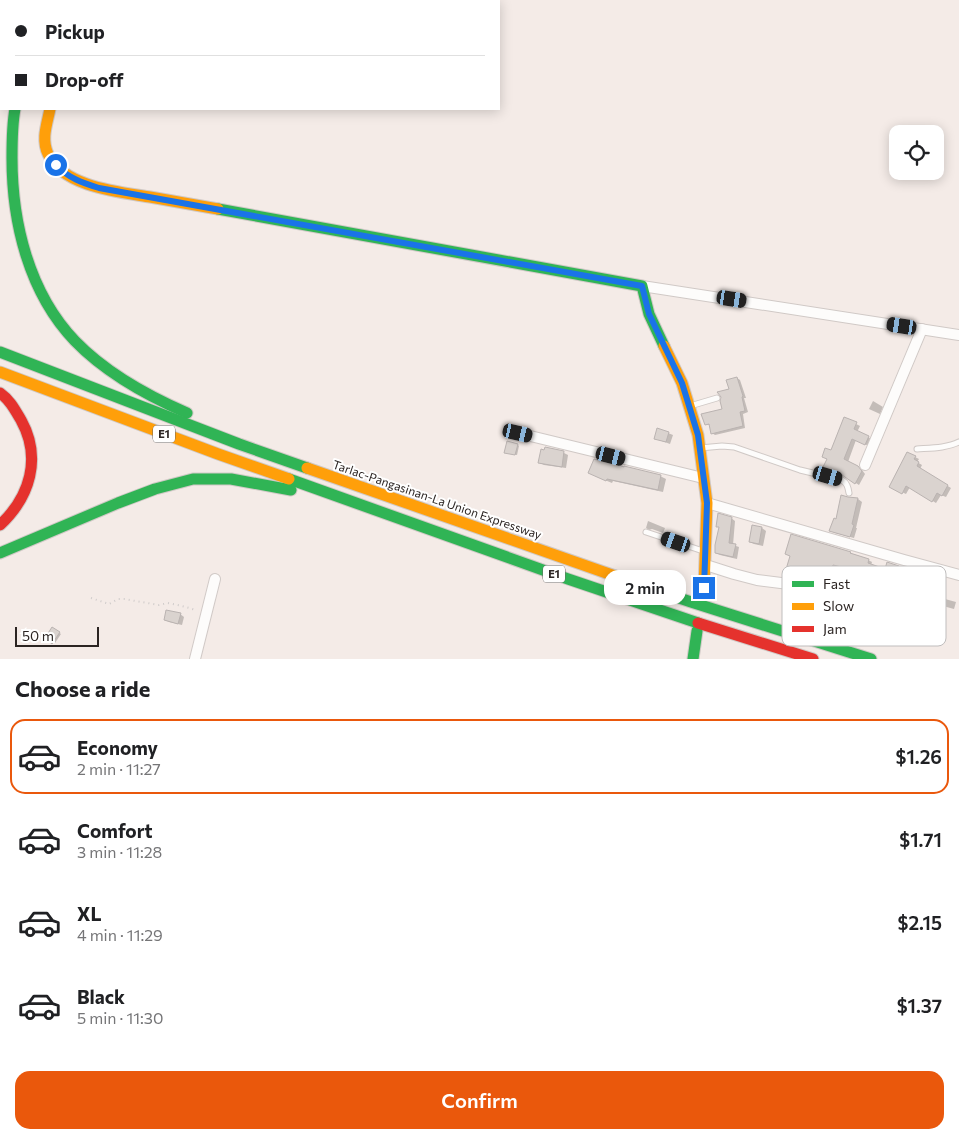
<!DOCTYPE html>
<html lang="en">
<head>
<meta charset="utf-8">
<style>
	body { margin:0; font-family:Commissioner,sans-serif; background:#f2f2f2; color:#202124; height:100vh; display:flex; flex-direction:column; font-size:19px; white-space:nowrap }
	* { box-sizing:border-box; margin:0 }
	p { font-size:16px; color:#757577 }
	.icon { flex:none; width:28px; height:28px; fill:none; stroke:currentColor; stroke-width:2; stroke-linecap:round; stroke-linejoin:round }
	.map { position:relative; height:659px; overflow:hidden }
	.panel { display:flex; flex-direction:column; background:#fff; flex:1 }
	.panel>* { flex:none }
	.banner { position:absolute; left:0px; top:0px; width:500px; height:110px; box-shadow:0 2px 12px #0003; display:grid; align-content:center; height:110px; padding:0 15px; background:#fff }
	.tools { position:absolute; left:889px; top:125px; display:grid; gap:10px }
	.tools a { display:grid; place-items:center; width:55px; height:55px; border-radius:10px; background:#fff; box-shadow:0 2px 12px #0003; font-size:25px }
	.scale { position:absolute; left:15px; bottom:12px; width:84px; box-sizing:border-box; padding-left:5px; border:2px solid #2b2422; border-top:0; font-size:14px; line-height:18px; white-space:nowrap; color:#2b2422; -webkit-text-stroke:4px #fff; paint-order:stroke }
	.end { position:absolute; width:22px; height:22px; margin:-11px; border:6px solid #1a73e8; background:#fff; box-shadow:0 0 0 2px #fff }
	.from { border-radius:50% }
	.bubble { position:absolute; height:35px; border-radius:15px; background:#fff; box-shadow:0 2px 12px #0003; font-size:16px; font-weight:600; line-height:35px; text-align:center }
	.car { position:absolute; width:15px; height:30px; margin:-15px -8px; border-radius:6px; box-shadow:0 0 4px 1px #0007; background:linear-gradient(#222 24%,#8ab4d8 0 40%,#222 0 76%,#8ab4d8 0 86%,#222 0) }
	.banner b { display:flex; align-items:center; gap:18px; height:48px; font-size:19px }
	.banner b+b { border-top:1px solid #e0e0e0 }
	.banner i { width:12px; height:12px; background:#202124 }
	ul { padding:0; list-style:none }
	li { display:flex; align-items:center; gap:15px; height:75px; margin:0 10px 8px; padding:0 5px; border:2px solid transparent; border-radius:15px }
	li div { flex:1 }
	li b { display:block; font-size:19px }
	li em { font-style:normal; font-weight:600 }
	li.current { border-color:#ea580c }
	li>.icon { width:45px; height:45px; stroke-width:1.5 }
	h2 { padding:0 15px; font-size:22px; line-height:60px }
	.button { display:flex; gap:10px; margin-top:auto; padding:10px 15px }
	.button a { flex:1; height:58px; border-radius:15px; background:#ea580c; color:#fff; font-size:20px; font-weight:600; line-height:58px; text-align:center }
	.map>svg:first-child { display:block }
</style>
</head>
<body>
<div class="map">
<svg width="959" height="659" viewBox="0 0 959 659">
	<rect width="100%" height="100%" fill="#f4ebe7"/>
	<g fill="#0003">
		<polygon points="737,378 740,380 746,398 744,398 748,412 743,414 745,428 715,435 712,433 710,425 706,424 723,410 730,389"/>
		<polygon points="873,401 883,407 880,414 869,409"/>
		<polygon points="856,424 860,426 857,432 872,439 869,446 856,440 848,462 862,470 865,474 859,485 843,475 832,452"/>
		<polygon points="658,429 673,435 670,444 659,440"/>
		<polygon points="518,445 519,446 517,455 507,453"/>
		<polygon points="546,448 564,453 568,455 566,468 544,465 540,463"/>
		<polygon points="907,453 919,459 917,462 922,465 920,469 951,488 946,497 941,495 936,503 910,487 906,494 891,487"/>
		<polygon points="595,476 660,476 666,479 663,492 613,481 612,483"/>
		<polygon points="848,498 858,499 862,502 856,528 857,528 854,538 835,533 831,531"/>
		<polygon points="731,518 735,521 733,545 739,547 737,559 720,555 716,553 720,528 718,526"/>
		<polygon points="648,521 665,528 663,533 652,529 649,530 646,528"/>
		<polygon points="753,527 762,528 766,531 763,546 754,544 750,542"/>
		<polygon points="850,553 868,560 872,562 871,565 885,571 888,564 902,569 895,591 915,598 913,605 907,603 904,609 868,597 871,577 859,571 837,566 832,578 830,577 827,587 804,580 789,578 785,576"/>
		<polygon points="945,599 956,602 954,609 943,606"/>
		<polygon points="180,614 184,617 182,625 169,622 165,620"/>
		<polygon points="53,629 61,634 55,643 47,638"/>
	</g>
	<g fill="#dad3cf" stroke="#bab3b1">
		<polygon points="737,377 743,396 742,397 745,411 740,412 743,426 711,434 709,424 705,425 701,414 722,409 720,401 721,397 717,392 729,389 726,380"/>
		<polygon points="844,417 857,422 854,429 869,436 865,445 852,439 844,459 858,466 862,471 855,484 842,475 842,474 823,467 827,459 822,457 825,448 831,450"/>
		<polygon points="657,428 669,432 666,442 654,439"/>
		<polygon points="507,441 518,444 515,455 504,453"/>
		<polygon points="545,447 564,451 562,467 538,463 541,449 544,450"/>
		<polygon points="907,452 916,456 914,459 919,462 917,466 948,485 942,496 937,493 932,502 906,486 902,494 889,487"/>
		<polygon points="594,459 617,464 624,467 624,466 661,475 658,490 607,479 606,481 588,473"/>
		<polygon points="841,495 848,497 858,498 852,524 854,525 850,537 829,531 834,518 836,519"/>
		<polygon points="718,513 732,517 729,543 736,544 733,557 715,553 715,545 719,527 716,527"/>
		<polygon points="752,525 762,527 759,544 749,542"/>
		<polygon points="791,534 851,552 850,553 869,559 868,563 885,569 887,562 899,566 892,589 912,595 909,604 903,602 900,608 863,596 870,577 857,573 858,571 833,565 828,577 826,576 823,586 799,578 784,576 790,556 785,554"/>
		<polygon points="166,610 181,613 178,624 164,620"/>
		<polygon points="52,627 60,632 52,644 45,638"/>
	</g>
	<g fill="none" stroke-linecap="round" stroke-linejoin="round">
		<g stroke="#d0c9c6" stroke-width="7">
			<g id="lane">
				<polyline points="690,406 717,398"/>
				<path d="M700,448L722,446L734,447L800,470L842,480C847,483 848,487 849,493"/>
				<path d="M917,449C931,448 947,448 959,442"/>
				<polyline points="646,532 703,551"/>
			</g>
		</g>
		<g stroke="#d0c9c6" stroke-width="12">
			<g id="street">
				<polyline points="642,286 959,335"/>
				<polyline points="518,433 703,478"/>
				<polyline points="865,465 922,329"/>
				<polyline points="707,503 904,560 959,575"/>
				<polyline points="706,565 734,574 757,580 797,585 861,606 903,621"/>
				<polyline points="195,659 215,579"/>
			</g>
		</g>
		<g stroke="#d0c9c6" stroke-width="13">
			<g id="fast">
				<polyline points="80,0 80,1"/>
				<polyline points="14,1 15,0"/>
				<polyline points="37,1 38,0"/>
				<polyline points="0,36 1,33"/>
				<polyline points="0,60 1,56"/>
				<path d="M15,109C12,125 12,142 12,158C12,223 29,293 75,341C105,372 148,396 187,413"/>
				<polyline points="218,209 642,286 649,314 664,346"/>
				<polyline points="0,352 239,444 307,468"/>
				<polyline points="289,479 568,579 698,623"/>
				<polyline points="0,553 118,503 155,489 193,479 231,479 291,490"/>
				<polyline points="615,576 691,602 871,659"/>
				<polyline points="693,659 697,631"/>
			</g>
		</g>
		<g stroke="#d0c9c6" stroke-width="13">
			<g id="slow">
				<path d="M50,109C47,124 41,139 48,154C63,187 119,192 150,197C173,201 195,205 218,209"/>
				<polyline points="664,346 682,383 698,435 707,503 704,588"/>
				<polyline points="0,372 218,454 289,479"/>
				<polyline points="307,468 615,576"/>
			</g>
		</g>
		<g stroke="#d0c9c6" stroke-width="13">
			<g id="jam">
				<path d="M0,393C10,400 15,410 21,420C42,458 30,497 0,525"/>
				<polyline points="698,623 813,659"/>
			</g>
		</g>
		<polyline stroke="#cfcbca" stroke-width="2" stroke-dasharray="1 4" stroke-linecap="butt" points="91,598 109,604 118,599 124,599 159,605 168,603 182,606 196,610"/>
		<use href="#lane" stroke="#fdfcfb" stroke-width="5"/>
		<use href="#street" stroke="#fdfcfb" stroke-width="10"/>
		<use href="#fast" stroke="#30b455" stroke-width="11"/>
		<use href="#slow" stroke="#ff9f0a" stroke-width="11"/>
		<use href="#jam" stroke="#e5322d" stroke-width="11"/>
	</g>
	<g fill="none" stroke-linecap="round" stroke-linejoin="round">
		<path stroke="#1a73e8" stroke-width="6" d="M56,165C68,178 83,183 99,188L642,286L649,314L682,383L698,435L707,503L704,588"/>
	</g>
	<g text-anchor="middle" stroke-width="4" stroke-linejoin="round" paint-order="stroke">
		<g fill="#fff" stroke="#6b6664" stroke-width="1">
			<rect x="153" y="425.5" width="22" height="17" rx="4"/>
			<rect x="543" y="565.5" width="22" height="17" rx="4"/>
		</g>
		<g font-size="11" font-weight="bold" fill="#2b2422">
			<text x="164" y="438">E1</text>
			<text x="554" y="578">E1</text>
		</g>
		<g font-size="12" fill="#2b2422" stroke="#fff">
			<text transform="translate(437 500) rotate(19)" y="4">Tarlac-Pangasinan-La Union Expressway</text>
		</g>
	</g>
	<rect x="782" y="566" width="164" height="80" rx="8" fill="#fff" stroke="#bfbdbd" stroke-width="1"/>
	<rect x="792" y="581" width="22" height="6" fill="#30b455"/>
	<rect x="792" y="603" width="22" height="7" fill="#ff9f0a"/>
	<rect x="792" y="626" width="22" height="6" fill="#e5322d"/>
	<g font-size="14" fill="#2b2422">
		<text x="823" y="589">Fast</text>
		<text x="823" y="611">Slow</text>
		<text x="823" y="634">Jam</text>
	</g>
</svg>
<div class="tools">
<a><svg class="icon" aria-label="locate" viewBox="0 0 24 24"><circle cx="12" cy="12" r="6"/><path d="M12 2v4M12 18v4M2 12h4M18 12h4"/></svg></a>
</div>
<div class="scale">50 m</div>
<i class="end from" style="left:56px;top:165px"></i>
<i class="end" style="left:704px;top:588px"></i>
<div class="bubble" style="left:604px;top:570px;width:82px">2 min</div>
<i class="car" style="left:732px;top:299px;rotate:99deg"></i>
<i class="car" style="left:902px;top:326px;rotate:279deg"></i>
<i class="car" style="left:518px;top:433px;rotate:103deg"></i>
<i class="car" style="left:611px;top:456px;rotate:104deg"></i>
<i class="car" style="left:828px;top:476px;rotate:106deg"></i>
<i class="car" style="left:676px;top:542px;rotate:289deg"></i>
<div class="banner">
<b><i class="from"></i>Pickup</b>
<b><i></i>Drop-off</b>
</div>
</div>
<section class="panel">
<h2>Choose a ride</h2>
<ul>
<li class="current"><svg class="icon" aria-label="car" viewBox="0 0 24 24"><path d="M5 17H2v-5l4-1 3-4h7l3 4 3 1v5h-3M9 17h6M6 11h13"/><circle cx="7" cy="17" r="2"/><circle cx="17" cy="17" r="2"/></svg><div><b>Economy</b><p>2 min · 11:27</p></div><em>$1.26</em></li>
<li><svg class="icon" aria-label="car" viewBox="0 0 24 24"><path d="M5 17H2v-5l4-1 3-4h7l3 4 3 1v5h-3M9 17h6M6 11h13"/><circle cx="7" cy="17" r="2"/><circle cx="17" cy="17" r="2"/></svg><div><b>Comfort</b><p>3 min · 11:28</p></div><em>$1.71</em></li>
<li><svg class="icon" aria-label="car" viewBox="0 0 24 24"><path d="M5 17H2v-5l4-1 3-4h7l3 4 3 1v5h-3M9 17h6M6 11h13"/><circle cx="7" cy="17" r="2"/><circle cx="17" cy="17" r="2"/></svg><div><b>XL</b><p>4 min · 11:29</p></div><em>$2.15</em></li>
<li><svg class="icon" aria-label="car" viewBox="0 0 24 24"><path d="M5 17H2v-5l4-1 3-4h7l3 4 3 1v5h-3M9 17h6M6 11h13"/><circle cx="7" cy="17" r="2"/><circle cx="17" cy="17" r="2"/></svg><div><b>Black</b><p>5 min · 11:30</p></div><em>$1.37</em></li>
</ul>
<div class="button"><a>Confirm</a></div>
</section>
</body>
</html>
